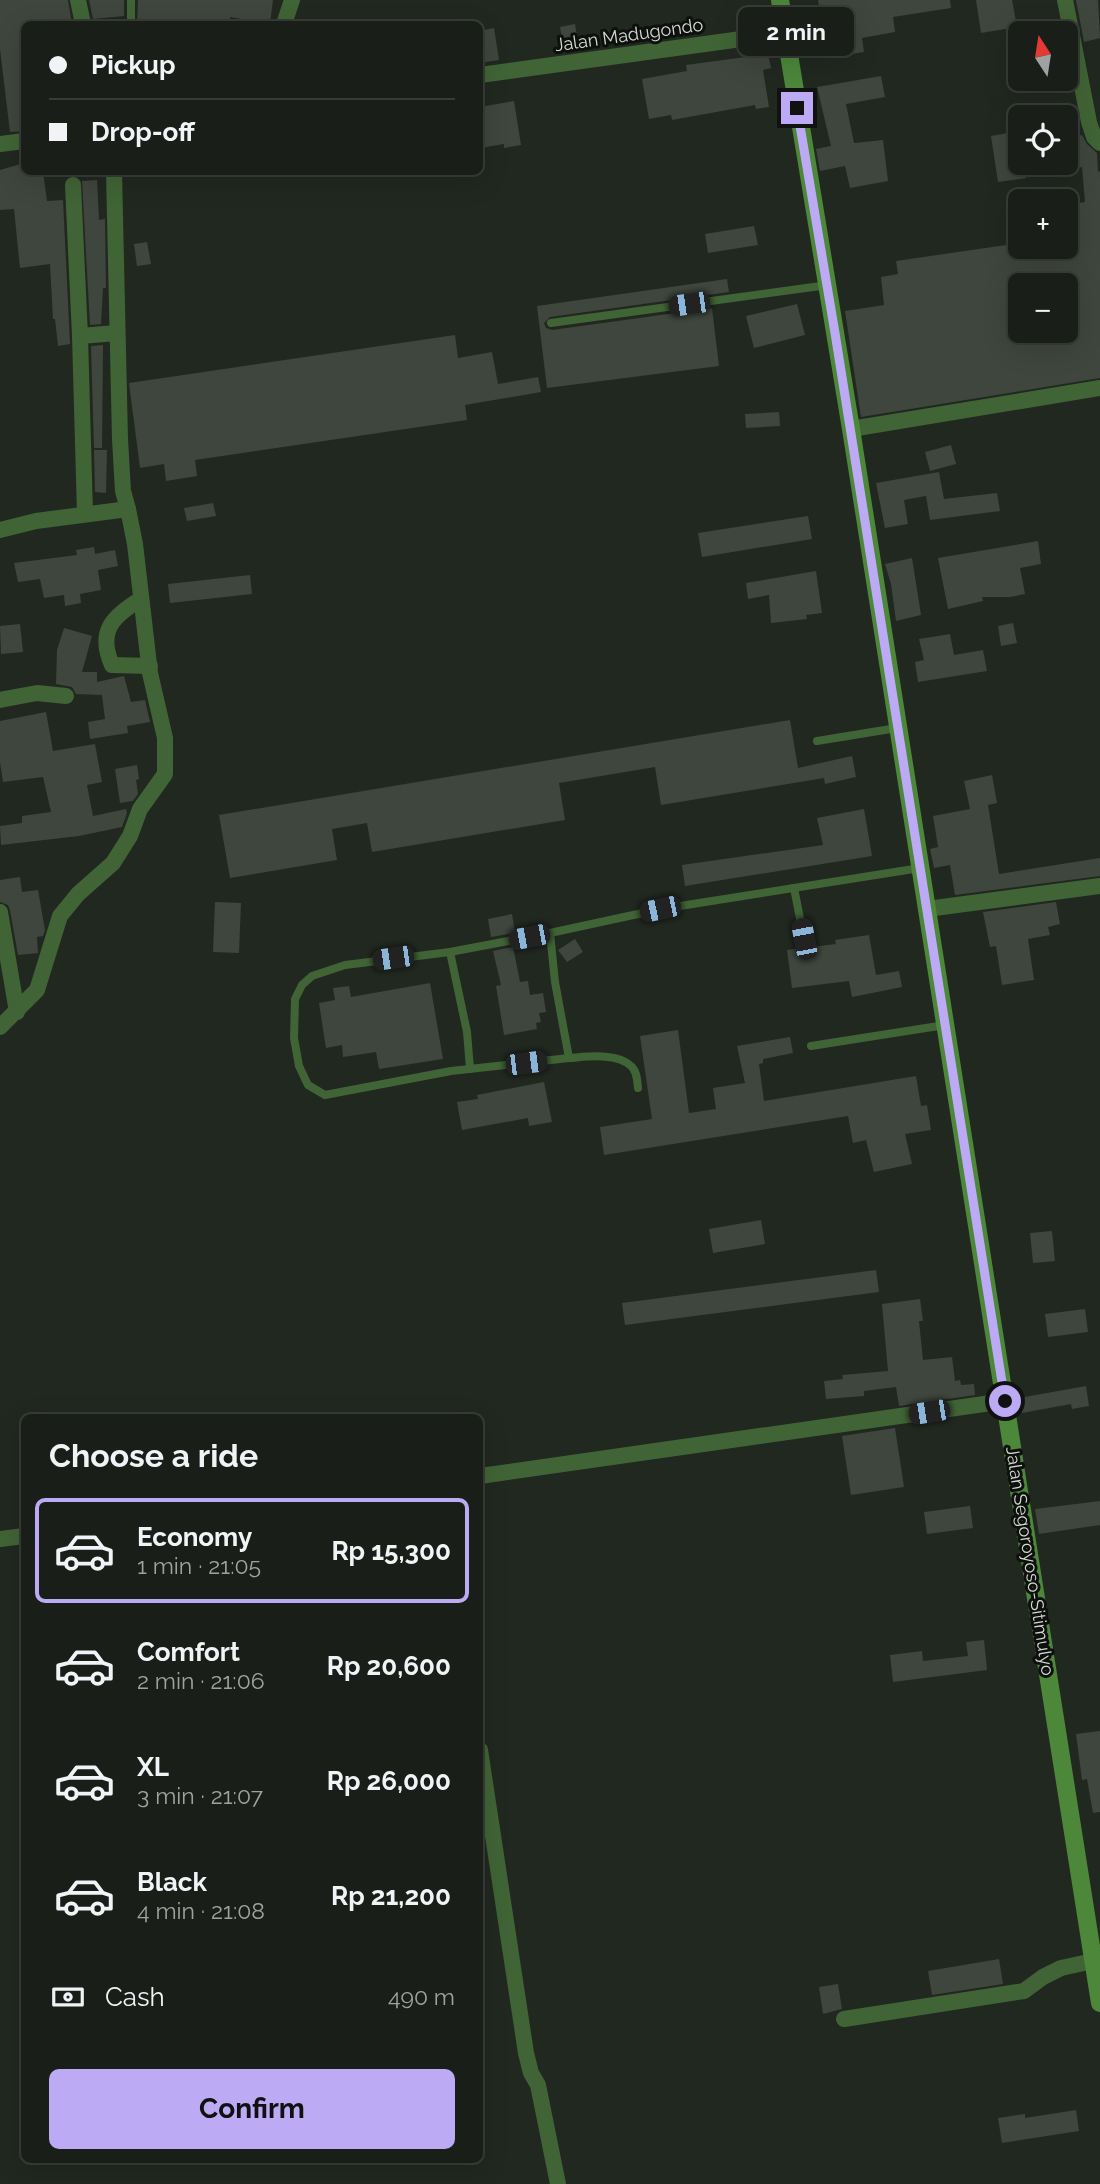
<!DOCTYPE html>
<html lang="en">
<head>
<meta charset="utf-8">
<style>
	body { margin:0; font-family:Raleway,sans-serif; background:#222721; color:#f1f3f6; height:100vh; display:flex; flex-direction:column; font-size:26px; white-space:nowrap }
	* { box-sizing:border-box; margin:0 }
	p { font-size:23px; color:#9fa2a2 }
	.icon { flex:none; width:38px; height:38px; fill:none; stroke:currentColor; stroke-width:2; stroke-linecap:round; stroke-linejoin:round }
	.map { position:relative; flex:1; overflow:hidden }
	.panel { position:absolute; left:21px; top:1414px; width:462px; height:749px; display:flex; flex-direction:column; background:#191e18; border-radius:10px; box-shadow:0 7px 28px #0002,0 0 0 2px #373c37 }
	.panel>* { flex:none }
	.guide { position:absolute; left:21px; top:21px; width:462px; height:154px; border-radius:10px; box-shadow:0 7px 28px #0002,0 0 0 2px #373c37; display:grid; align-content:center; height:154px; padding:0 28px; background:#191e18 }
	.needle { width:46px; rotate:348deg }
	.buttons { position:absolute; left:1008px; top:21px; display:grid; gap:14px }
	.buttons a { display:grid; place-items:center; width:70px; height:70px; border-radius:10px; background:#191e18; box-shadow:0 7px 28px #0002,0 0 0 2px #373c37; font-size:35px }
	.end { position:absolute; width:32px; height:32px; margin:-16px; border:9px solid #bcaaf5; background:#111; box-shadow:0 0 0 4px #111 }
	.from { border-radius:50% }
	.bubble { position:absolute; height:49px; border-radius:10px; background:#191e18; box-shadow:0 7px 28px #0002,0 0 0 2px #373c37; font-size:23px; font-weight:700; line-height:49px; text-align:center }
	.car { position:absolute; width:21px; height:42px; margin:-21px -10px; border-radius:9px; box-shadow:0 0 5px 2px #0007; background:linear-gradient(#222 24%,#8ab4d8 0 40%,#222 0 76%,#8ab4d8 0 86%,#222 0) }
	.guide b { display:flex; align-items:center; gap:24px; height:66px; font-size:26px }
	.guide b+b { border-top:2px solid #373c37 }
	.guide i { width:18px; height:18px; background:#f1f3f6 }
	ul { padding:0; list-style:none }
	li { display:flex; align-items:center; gap:21px; height:105px; margin:0 14px 10px; padding:0 14px; border:4px solid transparent; border-radius:10px }
	li div { flex:1 }
	li b { display:block; font-size:26px }
	li em { font-style:normal; font-weight:700 }
	li.current { border-color:#bcaaf5 }
	li>.icon { width:63px; height:63px; stroke-width:1.5 }
	h2 { padding:0 28px; font-size:32px; line-height:84px }
	.pay { display:flex; align-items:center; gap:18px; height:77px; padding:0 28px; font-size:26px }
	.pay p { margin-inline-start:auto }
	.button { display:flex; gap:14px; margin-top:auto; padding:14px 28px }
	.button a { flex:1; height:80px; border-radius:10px; background:#bcaaf5; color:#111; font-size:28px; font-weight:700; line-height:80px; text-align:center }
	.map>svg:first-child { display:block }
</style>
</head>
<body>
<div class="map">
<svg width="1100" height="2184" viewBox="0 0 1100 2184">
	<rect width="100%" height="100%" fill="#212820"/>
	<g fill="#3f463d" fill-rule="evenodd">
		<polygon points="0,0 68,0 72,24 24,24 24,64 22,64 24,131 10,132 0,49"/>
		<polygon points="89,0 124,0 124,16 93,19"/>
		<polygon points="138,0 273,0 270,24 230,17 230,24 137,24"/>
		<polygon points="818,0 950,0 951,8 893,17 895,32 862,38 864,52 827,58"/>
		<polygon points="976,0 1012,0 1017,27 981,33"/>
		<polygon points="1076,0 1098,0 1100,38 1084,42"/>
		<polygon points="575,24 579,47 564,50 560,27"/>
		<polygon points="494,28 499,60 480,63 480,31"/>
		<polygon points="768,54 771,68 763,70 769,107 756,109 755,105 672,120 671,115 649,119 642,79 687,71 686,65"/>
		<polygon points="881,76 885,97 846,104 854,143 883,140 888,181 850,188 845,166 820,171 816,149 831,146 817,87"/>
		<polygon points="514,101 521,145 504,148 504,144 480,148 480,107"/>
		<polygon points="1014,132 1018,155 1020,155 1020,163 1023,163 1026,178 998,182 991,136"/>
		<path d="M1082,135L1087,144L1097,153L1098,172L1100,171V378L861,417L845,311L884,305L881,277L898,274L896,261L1020,243V247H1066V205L1085,202L1082,167L1066,170V138ZM1020,285H1066V331H1020Z"/>
		<polygon points="24,163 24,172 43,172 47,201 63,200 70,344 58,346 55,319 53,319 50,264 20,268 14,209 0,210 0,170"/>
		<polygon points="97,180 99,220 105,219 106,288 103,288 101,324 90,325 82,181"/>
		<polygon points="754,226 758,245 708,253 705,234"/>
		<polygon points="147,242 151,264 137,266 134,244"/>
		<polygon points="727,279 729,292 550,317 544,323 546,328 552,330 712,308 719,366 547,388 537,306"/>
		<polygon points="797,304 805,335 754,348 746,316"/>
		<polygon points="455,335 458,358 492,352 498,384 538,377 541,392 465,405 467,420 195,460 197,476 166,481 164,464 140,468 129,383"/>
		<polygon points="103,345 102,448 94,448 91,346"/>
		<polygon points="779,412 780,426 746,428 745,414"/>
		<polygon points="951,445 956,464 930,471 925,452"/>
		<polygon points="94,450 107,450 106,493 95,492"/>
		<polygon points="939,472 944,499 997,493 1000,511 930,520 926,496 904,500 908,524 885,528 876,483"/>
		<polygon points="213,503 216,516 187,521 184,508"/>
		<polygon points="808,516 812,539 702,557 698,533"/>
		<polygon points="1038,541 1041,564 1020,568 1025,594 1010,597 982,597 983,601 948,609 938,558"/>
		<polygon points="94,547 95,554 115,550 118,566 98,570 101,590 80,594 81,603 65,606 64,595 44,598 40,579 18,582 14,563 77,555 76,550"/>
		<polygon points="912,558 921,615 896,621 891,584 885,564"/>
		<polygon points="816,571 822,613 806,615 807,619 771,623 769,595 748,599 746,583"/>
		<polygon points="250,575 252,594 170,603 168,584"/>
		<polygon points="1013,623 1017,643 1001,646 998,626"/>
		<polygon points="20,624 23,652 1,654 0,626"/>
		<polygon points="64,628 92,636 82,672 97,672 97,682 124,676 131,702 145,700 150,722 127,726 128,733 90,739 88,722 105,719 102,695 76,694 72,687 56,684 57,650"/>
		<polygon points="950,634 954,655 983,650 987,671 918,682 915,662 924,660 919,639"/>
		<polygon points="46,712 53,751 95,744 102,782 87,785 93,816 126,809 127,813 122,827 79,836 1,845 0,826 22,823 22,816 51,812 43,777 3,782 0,762 0,721"/>
		<polygon points="790,720 798,768 852,756 856,777 825,784 824,778 661,805 655,767 559,783 565,820 372,852 367,823 332,829 337,860 230,878 219,815"/>
		<polygon points="137,765 139,779 136,780 138,794 133,801 120,803 115,769"/>
		<polygon points="992,775 997,803 988,805 999,874 1100,858 1100,876 955,895 950,865 934,868 930,849 938,847 933,816 970,809 964,781"/>
		<polygon points="864,809 872,856 685,886 682,865 823,845 817,818"/>
		<polygon points="20,877 22,892 38,890 45,930 43,936 37,937 38,953 18,955 10,910 8,905 0,902 0,880"/>
		<polygon points="215,902 241,903 239,953 213,952"/>
		<polygon points="1056,902 1060,924 1048,927 1050,935 1028,939 1034,980 1002,985 996,946 990,947 983,912"/>
		<polygon points="512,914 515,933 491,937 488,919"/>
		<polygon points="869,935 876,975 899,971 902,987 852,997 849,981 792,988 787,950 836,944 835,940"/>
		<polygon points="575,939 583,952 567,962 558,950"/>
		<polygon points="513,947 520,982 528,981 530,995 543,993 546,1012 539,1013 541,1022 536,1023 537,1029 504,1035 496,986 501,985 493,951"/>
		<polygon points="430,983 443,1059 379,1069 376,1052 343,1057 342,1045 326,1048 319,1003 335,1000 333,988 349,986 351,997"/>
		<polygon points="678,1030 689,1113 716,1109 713,1088 745,1083 737,1046 790,1037 793,1053 763,1059 763,1063 759,1064 764,1101 916,1076 921,1106 927,1105 931,1130 905,1134 912,1164 874,1172 866,1140 853,1143 848,1116 604,1155 600,1127 652,1119 640,1036"/>
		<polygon points="544,1082 552,1122 529,1126 528,1118 462,1130 457,1102 478,1099 477,1095"/>
		<polygon points="761,1220 765,1244 713,1253 709,1229"/>
		<polygon points="1052,1231 1055,1261 1033,1263 1030,1233"/>
		<polygon points="876,1270 879,1292 625,1325 622,1303"/>
		<polygon points="920,1299 923,1321 919,1321 923,1360 952,1357 955,1381 960,1380 961,1385 974,1384 975,1395 899,1406 896,1387 864,1391 864,1396 826,1399 824,1381 843,1379 842,1375 888,1371 882,1304"/>
		<polygon points="1085,1309 1088,1332 1048,1337 1045,1314"/>
		<polygon points="1086,1386 1089,1406 1072,1409 1071,1404 1022,1413 1019,1398"/>
		<polygon points="895,1428 904,1487 851,1495 842,1436"/>
		<polygon points="1100,1501 1100,1525 1039,1534 1035,1509"/>
		<polygon points="970,1506 973,1528 927,1534 924,1512"/>
		<polygon points="984,1640 987,1670 893,1682 890,1655 922,1651 923,1661 968,1656 966,1642"/>
		<polygon points="1100,1731 1100,1812 1093,1813 1087,1779 1082,1780 1076,1734"/>
		<polygon points="999,1959 1003,1984 932,1995 928,1971"/>
		<polygon points="838,1984 842,2009 823,2014 819,1987"/>
		<polygon points="1076,2110 1079,2131 1002,2143 998,2118 1025,2114 1025,2118"/>
	</g>
	<g fill="none" stroke-linecap="round" stroke-linejoin="round">
		<g stroke="#406435" stroke-width="8">
			<polyline points="131,24 131,0"/>
			<polyline points="551,323 828,285"/>
			<polyline points="817,741 897,728"/>
			<polyline points="794,888 804,939"/>
			<polyline points="550,933 450,952 345,965 312,976 302,985 295,999 294,1038 299,1066 308,1085 325,1095 451,1071 569,1058"/>
			<polyline points="450,952 467,1032 470,1069"/>
			<polyline points="811,1046 945,1025"/>
			<path d="M638,1088C637,1080 637,1071 631,1066C617,1052 586,1057 569,1058L555,982L550,933L661,909L920,868"/>
		</g>
		<g stroke="#406435" stroke-width="16">
			<polyline points="78,0 83,24"/>
			<polyline points="1065,0 1089,122 1094,137 1100,143"/>
			<polyline points="284,24 292,0"/>
			<polyline points="480,75 785,33"/>
			<polyline points="0,144 24,141"/>
			<polyline points="73,185 80,336"/>
			<polyline points="851,429 1100,388"/>
			<polyline points="85,514 80,336 117,333"/>
			<polyline points="0,530 36,521 128,509 123,491 120,439 114,172"/>
			<path d="M141,599C113,616 97,631 112,665L150,666"/>
			<polyline points="0,700 37,693 66,696"/>
			<polyline points="927,909 1100,886"/>
			<polyline points="0,912 17,1012"/>
			<polyline points="0,1027 37,990 60,916 78,894 113,863 130,836 140,809 165,774 165,738 150,673 135,544 128,509"/>
			<polyline points="480,1476 1005,1401"/>
			<polyline points="0,1539 24,1536"/>
			<polyline points="480,1750 526,2053 531,2073 538,2085 558,2184"/>
			<polyline points="844,2019 1024,1991 1043,1977 1061,1968 1093,1961"/>
		</g>
		<polyline stroke="#4c873a" stroke-width="18" points="780,0 851,429 1100,2003"/>
	</g>
	<g fill="none" stroke-linecap="round" stroke-linejoin="round">
		<polyline stroke="#bcaaf5" stroke-width="9" points="797,108 835,333 1005,1401"/>
	</g>
	<g text-anchor="middle" stroke-width="6" stroke-linejoin="round" paint-order="stroke">
		<g font-size="18" fill="#d5d9d3" stroke="#0d100c">
			<text transform="translate(629 35) rotate(-8)" y="6">Jalan Madugondo</text>
			<text transform="translate(1030 1561) rotate(81)" y="6">Jalan Segoroyoso-Sitimulyo</text>
		</g>
	</g>
</svg>
<div class="buttons">
<a><svg class="needle" viewBox="-14 -14 28 28"><path d="M0-13l5 13h-10z" fill="#e53935"/><path d="M0 13l5-13h-10z" fill="#9fa2a2"/></svg></a>
<a><svg class="icon" aria-label="locate" viewBox="0 0 24 24"><circle cx="12" cy="12" r="6"/><path d="M12 2v4M12 18v4M2 12h4M18 12h4"/></svg></a>
<a>+</a>
<a>−</a>
</div>
<i class="end from" style="left:1005px;top:1401px"></i>
<i class="end" style="left:797px;top:108px"></i>
<div class="bubble" style="left:738px;top:7px;width:116px">2 min</div>
<i class="car" style="left:689px;top:304px;rotate:262deg"></i>
<i class="car" style="left:660px;top:909px;rotate:258deg"></i>
<i class="car" style="left:529px;top:937px;rotate:259deg"></i>
<i class="car" style="left:804px;top:939px;rotate:349deg"></i>
<i class="car" style="left:393px;top:958px;rotate:262deg"></i>
<i class="car" style="left:526px;top:1063px;rotate:83deg"></i>
<i class="car" style="left:929px;top:1412px;rotate:261deg"></i>
<div class="guide">
<b><i class="from"></i>Pickup</b>
<b><i></i>Drop-off</b>
</div>
<section class="panel">
<h2>Choose a ride</h2>
<ul>
<li class="current"><svg class="icon" aria-label="car" viewBox="0 0 24 24"><path d="M5 17H2v-5l4-1 3-4h7l3 4 3 1v5h-3M9 17h6M6 11h13"/><circle cx="7" cy="17" r="2"/><circle cx="17" cy="17" r="2"/></svg><div><b>Economy</b><p>1 min · 21:05</p></div><em>Rp 15,300</em></li>
<li><svg class="icon" aria-label="car" viewBox="0 0 24 24"><path d="M5 17H2v-5l4-1 3-4h7l3 4 3 1v5h-3M9 17h6M6 11h13"/><circle cx="7" cy="17" r="2"/><circle cx="17" cy="17" r="2"/></svg><div><b>Comfort</b><p>2 min · 21:06</p></div><em>Rp 20,600</em></li>
<li><svg class="icon" aria-label="car" viewBox="0 0 24 24"><path d="M5 17H2v-5l4-1 3-4h7l3 4 3 1v5h-3M9 17h6M6 11h13"/><circle cx="7" cy="17" r="2"/><circle cx="17" cy="17" r="2"/></svg><div><b>XL</b><p>3 min · 21:07</p></div><em>Rp 26,000</em></li>
<li><svg class="icon" aria-label="car" viewBox="0 0 24 24"><path d="M5 17H2v-5l4-1 3-4h7l3 4 3 1v5h-3M9 17h6M6 11h13"/><circle cx="7" cy="17" r="2"/><circle cx="17" cy="17" r="2"/></svg><div><b>Black</b><p>4 min · 21:08</p></div><em>Rp 21,200</em></li>
</ul>
<div class="pay"><svg class="icon" aria-label="cash" viewBox="0 0 24 24"><path d="M3 7h18v10H3z"/><circle cx="12" cy="12" r="2"/></svg>Cash<p>490 m</p></div>
<div class="button"><a>Confirm</a></div>
</section>
</div>
</body>
</html>
